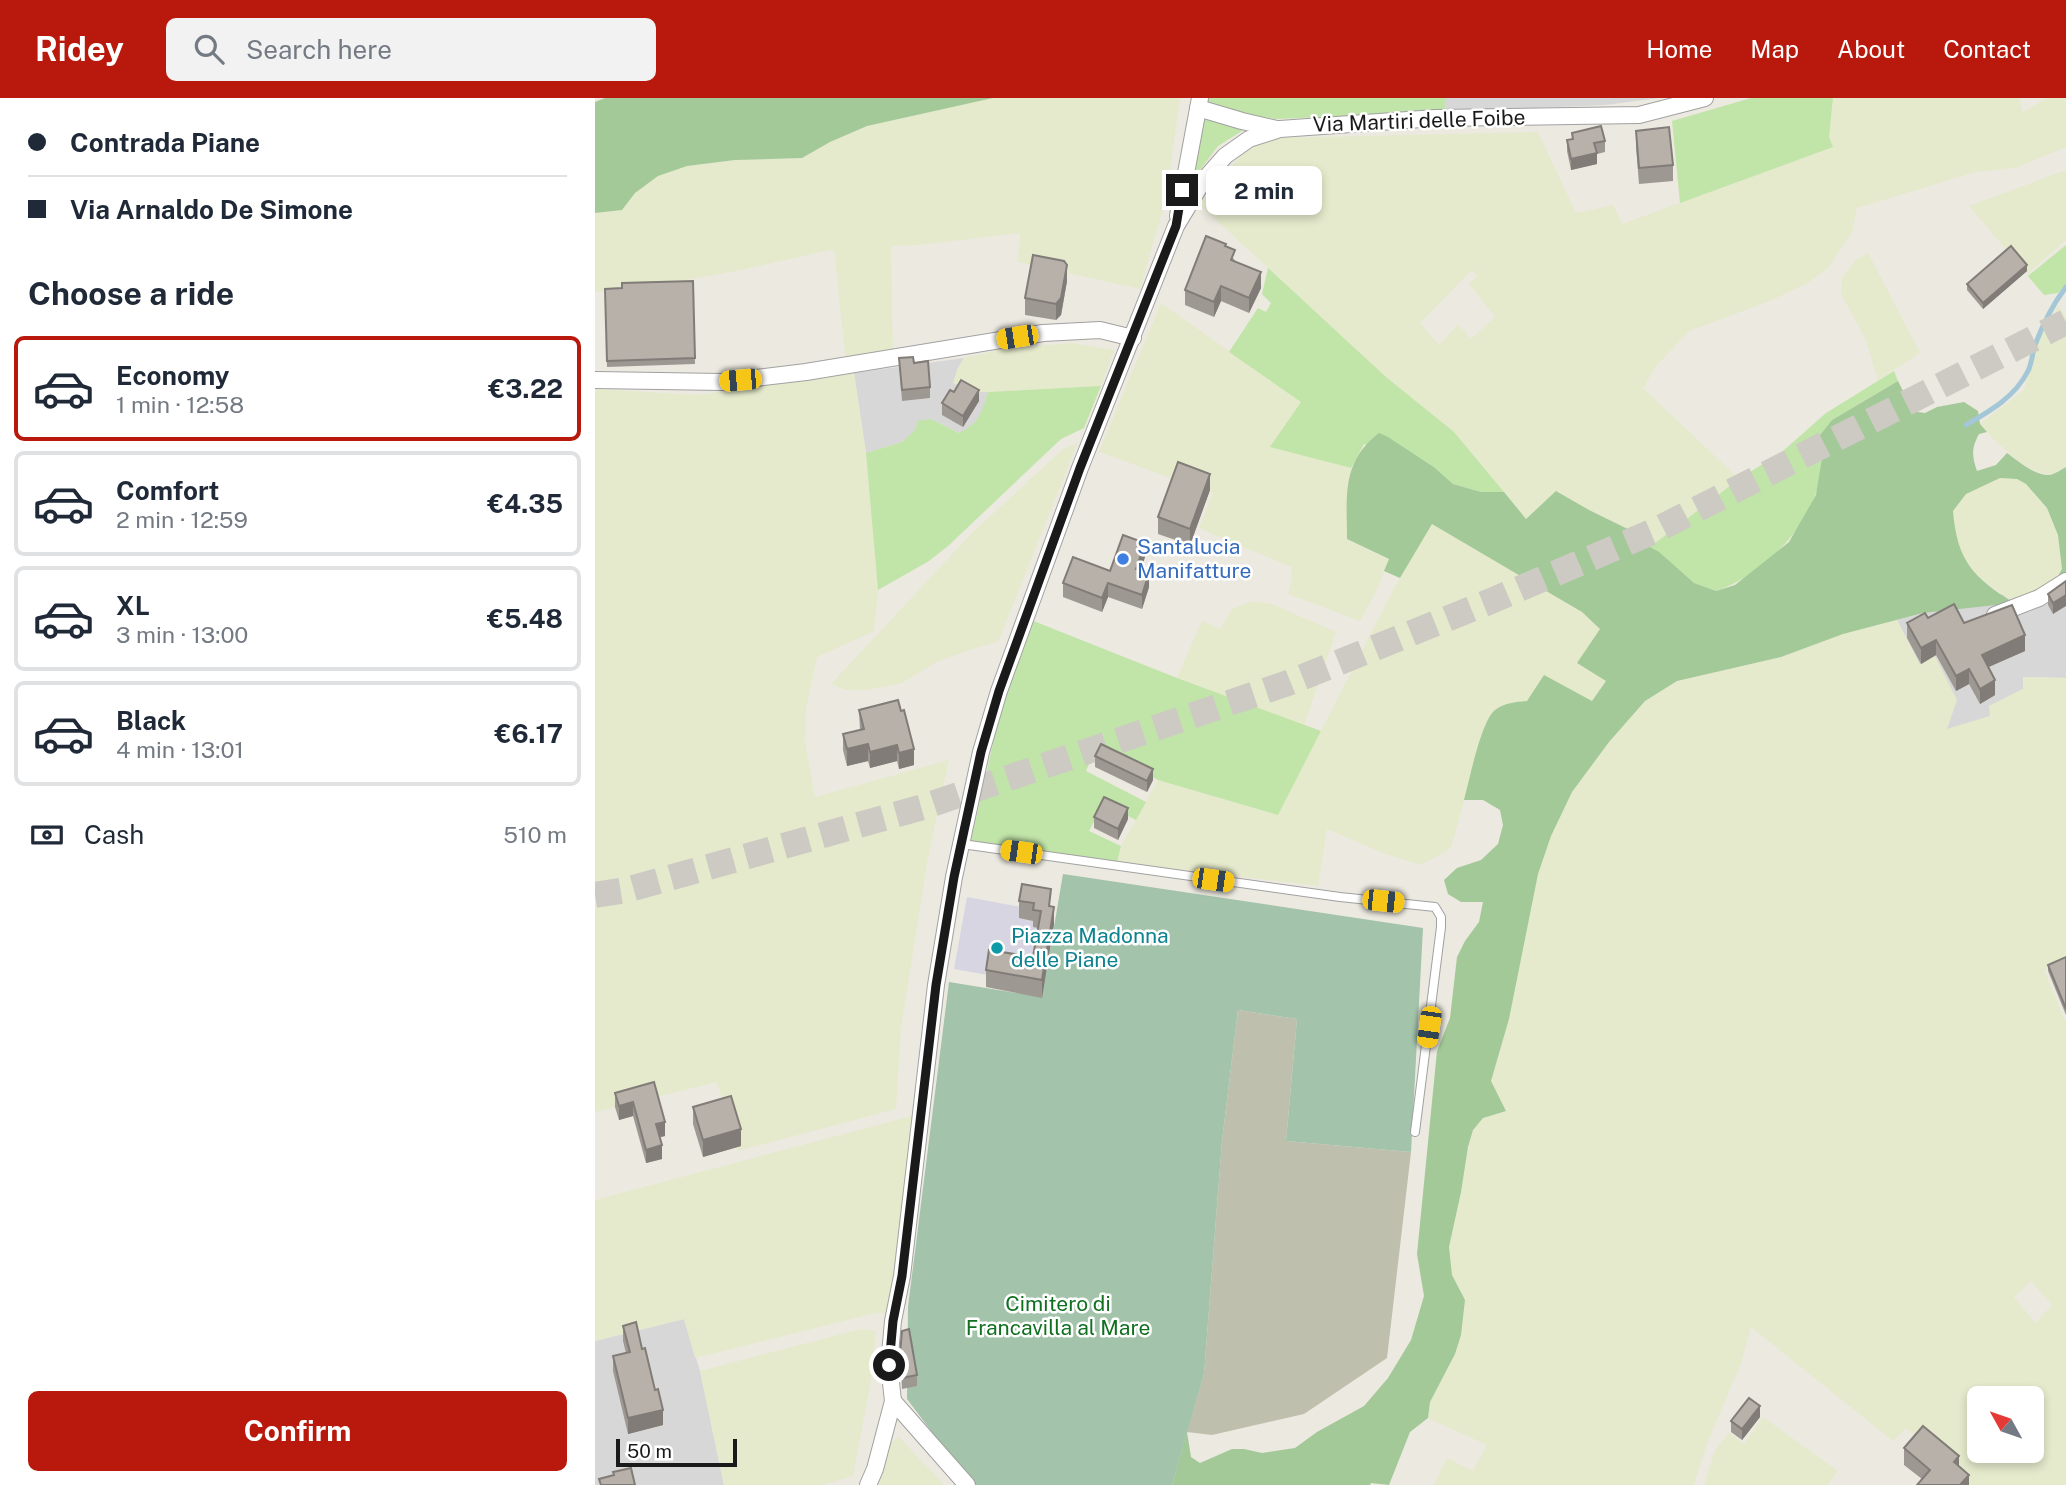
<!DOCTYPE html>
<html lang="en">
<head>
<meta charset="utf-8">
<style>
	body { margin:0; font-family:"Public Sans",sans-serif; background:#f2f2f3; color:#1f2937; height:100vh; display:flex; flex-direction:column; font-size:26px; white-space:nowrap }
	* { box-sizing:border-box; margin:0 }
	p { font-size:23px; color:#747a83 }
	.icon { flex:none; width:38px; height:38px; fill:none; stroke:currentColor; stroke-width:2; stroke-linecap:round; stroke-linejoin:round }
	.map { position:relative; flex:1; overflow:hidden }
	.drawer { display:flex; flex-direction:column; background:#fff; width:595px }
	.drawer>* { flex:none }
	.banner { display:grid; align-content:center; height:154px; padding:0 28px; background:#fff }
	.needle { width:46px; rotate:310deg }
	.fabs { position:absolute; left:1372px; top:1288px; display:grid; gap:14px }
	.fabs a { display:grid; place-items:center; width:77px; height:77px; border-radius:10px; background:#fff; box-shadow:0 4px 10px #0003; font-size:35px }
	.scale { position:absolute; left:21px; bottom:18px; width:121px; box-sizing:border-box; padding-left:7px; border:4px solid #1a1a1a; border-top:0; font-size:19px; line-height:24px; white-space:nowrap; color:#1a1a1a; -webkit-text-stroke:5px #fff; paint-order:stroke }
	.end { position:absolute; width:32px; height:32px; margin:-16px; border:9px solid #1a1a1a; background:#fff; box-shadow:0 0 0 4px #fff }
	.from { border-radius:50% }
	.bubble { position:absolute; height:49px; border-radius:10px; background:#fff; box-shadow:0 4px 10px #0003; font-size:23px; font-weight:700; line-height:49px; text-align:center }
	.car { position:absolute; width:21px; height:42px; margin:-21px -10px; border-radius:9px; box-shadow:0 0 5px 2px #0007; background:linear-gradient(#f5c518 24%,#345 0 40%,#f5c518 0 76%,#345 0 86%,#f5c518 0) }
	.banner b { display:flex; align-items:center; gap:24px; height:66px; font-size:26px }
	.banner b+b { border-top:2px solid #e0e1e3 }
	.banner i { width:18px; height:18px; background:#1f2937 }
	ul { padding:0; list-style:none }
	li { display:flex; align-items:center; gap:21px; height:105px; margin:0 14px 10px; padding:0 14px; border:4px solid #e0e1e3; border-radius:10px }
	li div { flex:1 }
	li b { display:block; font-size:26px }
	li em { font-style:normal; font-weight:700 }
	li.current { border-color:#b9190c }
	li>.icon { width:63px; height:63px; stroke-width:1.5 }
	h2 { padding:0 28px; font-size:32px; line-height:84px }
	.pay { display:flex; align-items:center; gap:18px; height:77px; padding:0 28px; font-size:26px }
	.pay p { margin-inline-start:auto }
	.cta { display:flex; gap:14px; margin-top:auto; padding:14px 28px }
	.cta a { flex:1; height:80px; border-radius:10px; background:#b9190c; color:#fff; font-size:28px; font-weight:700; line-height:80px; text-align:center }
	header { display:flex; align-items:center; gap:42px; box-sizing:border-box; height:98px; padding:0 35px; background:#b9190c; color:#fff }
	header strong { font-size:33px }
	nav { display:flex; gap:38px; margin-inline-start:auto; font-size:24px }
	.search { width:490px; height:63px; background:#f2f2f3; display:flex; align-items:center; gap:18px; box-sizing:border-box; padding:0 24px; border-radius:10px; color:#747a83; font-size:26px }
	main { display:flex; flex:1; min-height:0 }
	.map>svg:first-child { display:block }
</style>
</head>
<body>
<header>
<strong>Ridey</strong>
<div class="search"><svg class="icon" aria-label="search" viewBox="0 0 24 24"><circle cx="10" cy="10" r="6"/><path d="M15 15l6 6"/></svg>Search here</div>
<nav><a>Home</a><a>Map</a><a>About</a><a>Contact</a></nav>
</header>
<main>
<section class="drawer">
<div class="banner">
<b><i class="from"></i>Contrada Piane</b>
<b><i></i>Via Arnaldo De Simone</b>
</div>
<h2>Choose a ride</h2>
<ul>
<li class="current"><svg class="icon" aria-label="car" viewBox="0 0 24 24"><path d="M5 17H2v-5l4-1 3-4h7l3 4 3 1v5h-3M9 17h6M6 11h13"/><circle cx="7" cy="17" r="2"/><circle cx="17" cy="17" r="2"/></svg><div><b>Economy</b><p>1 min · 12:58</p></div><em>€3.22</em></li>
<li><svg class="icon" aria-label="car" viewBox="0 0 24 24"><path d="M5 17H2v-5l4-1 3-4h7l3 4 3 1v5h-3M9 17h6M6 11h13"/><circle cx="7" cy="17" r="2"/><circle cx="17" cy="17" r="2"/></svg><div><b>Comfort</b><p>2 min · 12:59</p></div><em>€4.35</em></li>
<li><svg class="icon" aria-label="car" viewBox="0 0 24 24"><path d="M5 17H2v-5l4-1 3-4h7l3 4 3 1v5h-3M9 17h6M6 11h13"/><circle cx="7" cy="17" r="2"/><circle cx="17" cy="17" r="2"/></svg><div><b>XL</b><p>3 min · 13:00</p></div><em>€5.48</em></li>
<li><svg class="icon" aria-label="car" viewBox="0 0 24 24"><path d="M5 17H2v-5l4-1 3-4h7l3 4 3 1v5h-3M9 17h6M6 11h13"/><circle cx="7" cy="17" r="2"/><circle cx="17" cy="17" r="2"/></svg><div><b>Black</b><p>4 min · 13:01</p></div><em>€6.17</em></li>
</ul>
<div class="pay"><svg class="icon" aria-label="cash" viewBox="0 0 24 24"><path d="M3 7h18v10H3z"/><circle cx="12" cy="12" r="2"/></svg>Cash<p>510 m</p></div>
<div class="cta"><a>Confirm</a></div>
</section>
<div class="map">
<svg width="1471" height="1387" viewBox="0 0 1471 1387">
	<rect width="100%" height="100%" fill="#ece9e0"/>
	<g fill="#d8d7d7">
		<polygon points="851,0 1064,0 1010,7 850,14"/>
		<polygon points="369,260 362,272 380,293 393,294 387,314 377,330 364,335 336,321 322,324 322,331 307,344 271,355 259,275"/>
		<polygon points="1471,476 1471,580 1428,579 1428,591 1395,608 1395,618 1351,632 1340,559 1325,567 1302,522 1328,515 1361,510"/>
		<polygon points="89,1221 105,1273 129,1387 0,1387 0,1243"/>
	</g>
	<polygon fill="#bebfad" points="643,912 702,921 691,1043 816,1054 792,1260 709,1316 617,1337 592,1334 609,1276 627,1043"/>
	<g fill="#e5eacc" fill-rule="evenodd">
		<polygon points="398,0 585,0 571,101 545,191 423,164 425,135 323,147 296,148 298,256 251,265 239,151 146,172 74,185 0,194 0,115 27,112 40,95 63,78 92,68 140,62 207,60 235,44 272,28"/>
		<path d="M1238,0H1424L1428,14L1452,0H1471V49L1420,70L1381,74L1262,110L1257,134L1233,170L1211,186L1172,204L1094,233L1061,268L1048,290L1144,381L1055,449L1043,436L994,412L962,393L931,421L859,334L791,279L604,106L620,85L647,57L663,46L682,40L943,34L981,115L1018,107L1027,126L1238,49L1234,39ZM877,172L882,179L874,186L900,219L876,241L863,226L844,247L825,225Z"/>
		<polygon points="1471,72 1471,142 1432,176 1374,108"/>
		<polygon points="1273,155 1325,255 1283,282 1271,242 1246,196 1247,180 1260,163"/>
		<polygon points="566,205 706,304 676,349 756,370 752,402 752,441 794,462 782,491 765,523 693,496 697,478 696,469 604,430 618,395 504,354"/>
		<polygon points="1463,207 1471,219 1471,369 1455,377 1445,375 1427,366 1398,341 1385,326 1429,292 1445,240"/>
		<polygon points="478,245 519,252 506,288 393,294 380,294 358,285 362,272 369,260 413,250"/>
		<polygon points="259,275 271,355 280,458 283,492 279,533 222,559 211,612 210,644 220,699 354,662 332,765 306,930 301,1011 143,1053 122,984 0,1014 0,291 102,297"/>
		<polygon points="483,344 403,544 380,550 341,564 307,585 272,592 251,592 236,586 376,436 466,353"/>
		<polygon points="1405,380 1422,381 1431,386 1452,410 1463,437 1467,471 1461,482 1419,505 1385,480 1372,465 1363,449 1360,432 1358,414 1371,396"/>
		<polygon points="836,425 987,514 1005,531 1011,583 997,603 932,603 916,605 885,643 856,750 826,767 788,755 732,731 723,788 522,764 526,748 563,682 683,717 796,496"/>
		<polygon points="657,503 677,506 741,534 709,627 582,580 607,523 625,531 637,511"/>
		<path d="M1302,522L1325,567L1340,558L1362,602L1352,631L1395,618L1394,608L1428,591V579L1471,580V863L1449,872L1471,925V1387H1375L1311,1330L1298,1343L1156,1229L1146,1265L1112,1345L1099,1387H839L852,1360L878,1373L892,1347L833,1320L835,1304L860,1256L870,1202L856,1177L854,1149L866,1094L869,1070L878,1032L888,1020L911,1012L896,983L914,921L943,776L956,738L977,694L1014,644L1050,603L1082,583L1186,559L1248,536ZM1436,1183L1457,1207L1440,1225L1419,1199ZM1384,1300H1437V1353H1384Z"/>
		<polygon points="317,1018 296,1215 280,1215 100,1260 89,1221 0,1243 0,1102"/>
		<polygon points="266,1231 281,1233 275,1288 258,1378 227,1387 129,1387 105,1273"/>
		<polygon points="1168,1319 1243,1373 1233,1387 1109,1387 1120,1352 1134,1335 1149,1346"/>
		<polygon points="304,1339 349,1387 280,1387 294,1346"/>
	</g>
	<g fill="#c1e4a8">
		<polygon points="614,0 851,0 850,14 680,21 641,14 613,4"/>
		<polygon points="1156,0 1238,0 1234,39 1238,49 1085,105 1077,23"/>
		<polygon points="607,19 650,31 623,48 599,80 597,79"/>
		<polygon points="1471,147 1471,186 1463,195 1449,197 1433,178"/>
		<polygon points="673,170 791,279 859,334 909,394 886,394 858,386 840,370 769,346 756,370 675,349 706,304 634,254 663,210 671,214 676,205 667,196"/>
		<path d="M1299,273L1303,283L1237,322L1217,347L1227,360C1225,372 1225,386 1220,398C1205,439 1162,479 1121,493L1099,485L1055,449L1144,381L1188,353L1231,315Z"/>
		<path d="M506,288L489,330L466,341L353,448L334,463L283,492L271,355L307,344L321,331L322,323L336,321L364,335C384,326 387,314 393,294Z"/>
		<polygon points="436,522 582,580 726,633 683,717 563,682 501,650 491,673 551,704 541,722 508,706 494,733 526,748 522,764 376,743 403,623"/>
	</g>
	<g fill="#a2c997">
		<polygon points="10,0 398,0 272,28 235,44 207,60 140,62 92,68 63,78 40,95 27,112 0,115 0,4"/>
		<path d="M1303,283L1311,299L1323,314L1330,315L1342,309L1369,304L1383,313L1385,326L1392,334L1384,336C1376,351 1377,358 1382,373L1401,367L1412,355C1423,363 1440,378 1455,377C1460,376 1467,371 1471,369V476L1461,482L1467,471L1463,437L1452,410L1431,386L1422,381L1405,380L1371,396L1358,413C1362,463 1378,479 1419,505L1328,515L1248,536L1186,559L1082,583L1050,603L1014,644L977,694L956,738L943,776L914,921L896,983L911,1013L888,1020L878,1032L873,1049L866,1094L854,1149L857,1177L870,1202L866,1237L860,1256L835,1304L833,1320L815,1334L794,1387L776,1385L775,1387H577L592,1334L596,1359L605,1365L637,1351H649L667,1355L700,1350L722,1334L769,1308L793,1280L816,1242L829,1198L822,1156L842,953L855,920L862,859L870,843L884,824L888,804H866L853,796L849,782L862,770L886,762L903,746L908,727L905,712L888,702H869C874,684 886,623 900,612C910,605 921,604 932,603L949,577L997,603L1011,583L982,565L1005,531L987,514L837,426L805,480L789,473L794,461L752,441C752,398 746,364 784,335L793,339L840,370L858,386L886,394H909L931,421L961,393L994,412L1043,436L1055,449L1064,454L1099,485L1121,493L1140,487L1194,444L1221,397L1227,360L1217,347L1237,322Z"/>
	</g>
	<polygon fill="#a3c3aa" points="468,776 828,830 816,1054 691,1043 702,921 643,912 627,1043 609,1276 577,1387 377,1387 312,1301 313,1209 354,884 447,899"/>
	<polygon fill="#d6d5e1" points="372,799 426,809 446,830 438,877 393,877 359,871"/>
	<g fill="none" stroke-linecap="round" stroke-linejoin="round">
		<path stroke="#a3c7d7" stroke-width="5" d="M1371,327C1395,313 1420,299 1433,273C1437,265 1437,256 1440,247C1448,226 1457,207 1471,189"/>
		<polyline stroke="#cccac2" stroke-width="26" stroke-dasharray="26 13" stroke-linecap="butt" points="0,797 31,792 328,709 693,585 896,503 1057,434 1471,224"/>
		<g stroke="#a1a1a1" stroke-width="10">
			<polyline id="service" points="367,746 745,799 840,809 846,819 846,829 820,1034"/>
		</g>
		<g stroke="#a1a1a1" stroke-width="18">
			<g id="minor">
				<polyline points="603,10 647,23 682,31"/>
				<polyline points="583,118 605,0"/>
				<polyline points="0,282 128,284 211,274 448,235 505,232 538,240"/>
				<polyline points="1400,517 1444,500 1471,483"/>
				<polyline points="298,1303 372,1387"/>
				<polyline points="273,1387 280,1371 298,1303 294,1267 298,1223 307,1178 341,887 359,779 386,654 404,593 485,370 581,128 608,83 630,58 654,41 685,31 841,20 1044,17 1110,0"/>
			</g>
		</g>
		<use href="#service" stroke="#fff" stroke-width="8"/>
		<use href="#minor" stroke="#fff" stroke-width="16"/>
	</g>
	<g fill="#9e9892">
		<polygon points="1041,33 1078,67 1078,83 1044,86 1041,49"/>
		<polygon points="977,35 1010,43 1010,54 1002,56 1002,66 976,72 972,53 972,42 977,41"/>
		<polygon points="631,149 640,163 666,190 654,215 626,203 619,219 590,207 590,192"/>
		<polygon points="1432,173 1388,211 1372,192 1372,186"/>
		<polygon points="98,183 100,266 12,269 10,191 27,190"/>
		<polygon points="472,183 466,217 461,222 430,217 430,200"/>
		<polygon points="304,260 319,265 335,289 335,300 307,303"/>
		<polygon points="384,303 368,329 347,317 347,305"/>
		<polygon points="615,392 595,447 563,436 563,419"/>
		<polygon points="550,459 546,472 554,489 547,511 513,499 507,514 468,499 468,485 515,473"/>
		<polygon points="1471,483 1458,516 1453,507 1453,496"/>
		<polygon points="1333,520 1369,525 1430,553 1393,569 1400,597 1385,606 1374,586 1361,593 1341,557 1326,566 1312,540 1312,525"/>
		<polygon points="303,602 319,667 304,671 302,663 275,670 273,663 252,668 248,652 248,636 265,632 264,612"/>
		<polygon points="500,658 558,682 552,694 500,669"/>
		<polygon points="499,719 533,721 523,742 499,730"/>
		<polygon points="424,803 456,808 459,826 447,900 391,889 391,872 438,859 443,830 438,829 438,823 424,820"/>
		<polygon points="1471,859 1471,917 1453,873 1453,867"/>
		<polygon points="59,984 70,1038 65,1039 67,1061 51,1065 38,1018 24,1022 20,1009 20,995"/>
		<polygon points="98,1009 146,1048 108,1059 98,1026"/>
		<polygon points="28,1228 68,1327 33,1336 18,1273 18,1258 31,1255 28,1243"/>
		<polygon points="305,1256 322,1277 322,1288 307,1291"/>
		<polygon points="1165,1319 1147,1342 1136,1334 1136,1323"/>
		<polygon points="1309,1350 1364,1369 1374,1387 1327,1381 1309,1367"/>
	</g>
	<g fill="#817c77">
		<polygon points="1002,55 1002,66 976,72 976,61"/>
		<polygon points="472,167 472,183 466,217 461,222 461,206"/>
		<polygon points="1432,167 1432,173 1388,211 1388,205"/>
		<polygon points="666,174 666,190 654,215 654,200"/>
		<polygon points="626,188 626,203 619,219 619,204"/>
		<polygon points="384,292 384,303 368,329 368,318"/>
		<polygon points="615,376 615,392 595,447 595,431"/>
		<polygon points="550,445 550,459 541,484 541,471"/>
		<polygon points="554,475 554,489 547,511 547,497"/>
		<polygon points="513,485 513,499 507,514 507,500"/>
		<polygon points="1471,497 1471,508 1458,516 1458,505"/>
		<polygon points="1430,537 1430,553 1387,572 1387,557"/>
		<polygon points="1341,542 1341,557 1326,566 1326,550"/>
		<polygon points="1374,571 1374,586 1361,593 1361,578"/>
		<polygon points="1400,582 1400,597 1385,606 1385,591"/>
		<polygon points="273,646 273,663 252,668 252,651"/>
		<polygon points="302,647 302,663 275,670 275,654"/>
		<polygon points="319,651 319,667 304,671 304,655"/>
		<polygon points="558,671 558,682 552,694 552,683"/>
		<polygon points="533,710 533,721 523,742 523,731"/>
		<polygon points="459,809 459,826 447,900 447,882"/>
		<polygon points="38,1004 38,1018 24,1022 24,1008"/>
		<polygon points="70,1024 70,1038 61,1040 61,1026"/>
		<polygon points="146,1031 146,1048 108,1059 108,1042"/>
		<polygon points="67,1047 67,1061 51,1065 51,1052"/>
		<polygon points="1165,1308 1165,1319 1147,1342 1147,1331"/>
		<polygon points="68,1312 68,1327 33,1336 33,1320"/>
		<polygon points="1364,1358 1364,1374 1359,1364"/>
		<polygon points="1374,1377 1374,1387 1365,1387"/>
	</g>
	<g fill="#b8b1aa" stroke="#817c77" stroke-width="2">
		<polygon points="1006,28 1010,43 999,45 1002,55 976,61 972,42 978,41 977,35"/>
		<polygon points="1074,29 1078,67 1044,70 1041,33"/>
		<polygon points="611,138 631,146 630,148 640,152 636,162 666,174 654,200 626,188 619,204 590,192"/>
		<polygon points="1416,148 1432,167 1388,205 1372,186"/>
		<polygon points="438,157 469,163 472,167 466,200 461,206 430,200"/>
		<polygon points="98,183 100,260 12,263 10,191 27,190 27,185"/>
		<polygon points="318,259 319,265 333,263 335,289 307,292 304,260"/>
		<polygon points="366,282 384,292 368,318 347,305 355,292 359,294"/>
		<polygon points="583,364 615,376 595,431 563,419"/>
		<polygon points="528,437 550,445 541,471 554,475 547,497 513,485 507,500 468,485 478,459 515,473"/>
		<polygon points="1471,483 1471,497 1458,505 1453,496"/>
		<polygon points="1359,506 1369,525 1417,507 1430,537 1387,557 1400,582 1385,591 1374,571 1361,578 1341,542 1326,550 1312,525 1330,515 1333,520"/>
		<polygon points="303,602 306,613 309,612 319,651 304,655 302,647 275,654 273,646 252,651 248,636 269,631 264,612"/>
		<polygon points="506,646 558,671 552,683 500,658"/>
		<polygon points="509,699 533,710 523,731 499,719"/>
		<polygon points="427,786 456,791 454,808 459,809 447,882 391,872 394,852 438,859 446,813 438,812 439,805 424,803"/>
		<polygon points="1471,859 1471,911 1453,867"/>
		<polygon points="59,984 70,1024 61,1026 67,1047 51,1052 38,1004 24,1008 20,995"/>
		<polygon points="136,998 146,1031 108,1042 98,1009"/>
		<polygon points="41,1224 47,1251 50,1250 60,1292 63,1291 68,1312 33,1320 18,1258 35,1254 28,1228"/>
		<polygon points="314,1231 322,1277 307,1280 305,1256 307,1233"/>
		<polygon points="1154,1300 1165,1308 1147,1331 1136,1323"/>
		<polygon points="1328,1328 1364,1358 1359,1364 1374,1377 1365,1387 1322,1387 1335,1372 1309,1350"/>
		<polygon points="36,1370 40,1387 6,1387 4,1381 19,1377 18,1374"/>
	</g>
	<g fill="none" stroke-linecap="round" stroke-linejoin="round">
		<polyline stroke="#1a1a1a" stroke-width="9" points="294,1267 298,1223 307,1178 341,887 359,779 386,654 404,593 485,370 581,128 587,92"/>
	</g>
	<circle fill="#3f7fe0" stroke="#fff" stroke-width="2.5" cx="528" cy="461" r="7"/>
	<circle fill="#0f9aa8" stroke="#fff" stroke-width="2.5" cx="402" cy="850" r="7"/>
	<g text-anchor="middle" stroke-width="5" stroke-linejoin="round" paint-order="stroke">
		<g font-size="21" fill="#1a1a1a" stroke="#fff">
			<text transform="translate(824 23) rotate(-2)" y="7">Via Martiri delle Foibe</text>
		</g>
		<g font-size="21" fill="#366cbe" stroke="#fff" text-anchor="start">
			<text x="542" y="456">Santalucia<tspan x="542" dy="24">Manifatture</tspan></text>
		</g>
		<g font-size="21" fill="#0d838f" stroke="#fff" text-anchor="start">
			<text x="416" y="845">Piazza Madonna<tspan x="416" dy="24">delle Piane</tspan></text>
		</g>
		<g font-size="21" fill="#117020" stroke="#fff">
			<text x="463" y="1213">Cimitero di<tspan x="463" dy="24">Francavilla al Mare</tspan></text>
		</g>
	</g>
</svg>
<div class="fabs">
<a><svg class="needle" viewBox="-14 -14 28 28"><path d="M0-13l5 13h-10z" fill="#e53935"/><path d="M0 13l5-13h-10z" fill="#747a83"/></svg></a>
</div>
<div class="scale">50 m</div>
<i class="end from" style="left:294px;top:1267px"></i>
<i class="end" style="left:587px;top:92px"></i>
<div class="bubble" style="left:611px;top:68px;width:116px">2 min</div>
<i class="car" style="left:422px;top:239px;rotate:261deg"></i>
<i class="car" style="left:145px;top:282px;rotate:265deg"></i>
<i class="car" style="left:426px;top:754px;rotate:278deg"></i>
<i class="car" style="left:618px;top:782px;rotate:98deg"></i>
<i class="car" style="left:788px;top:803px;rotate:96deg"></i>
<i class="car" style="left:834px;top:929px;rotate:188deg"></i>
</div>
</main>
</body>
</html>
